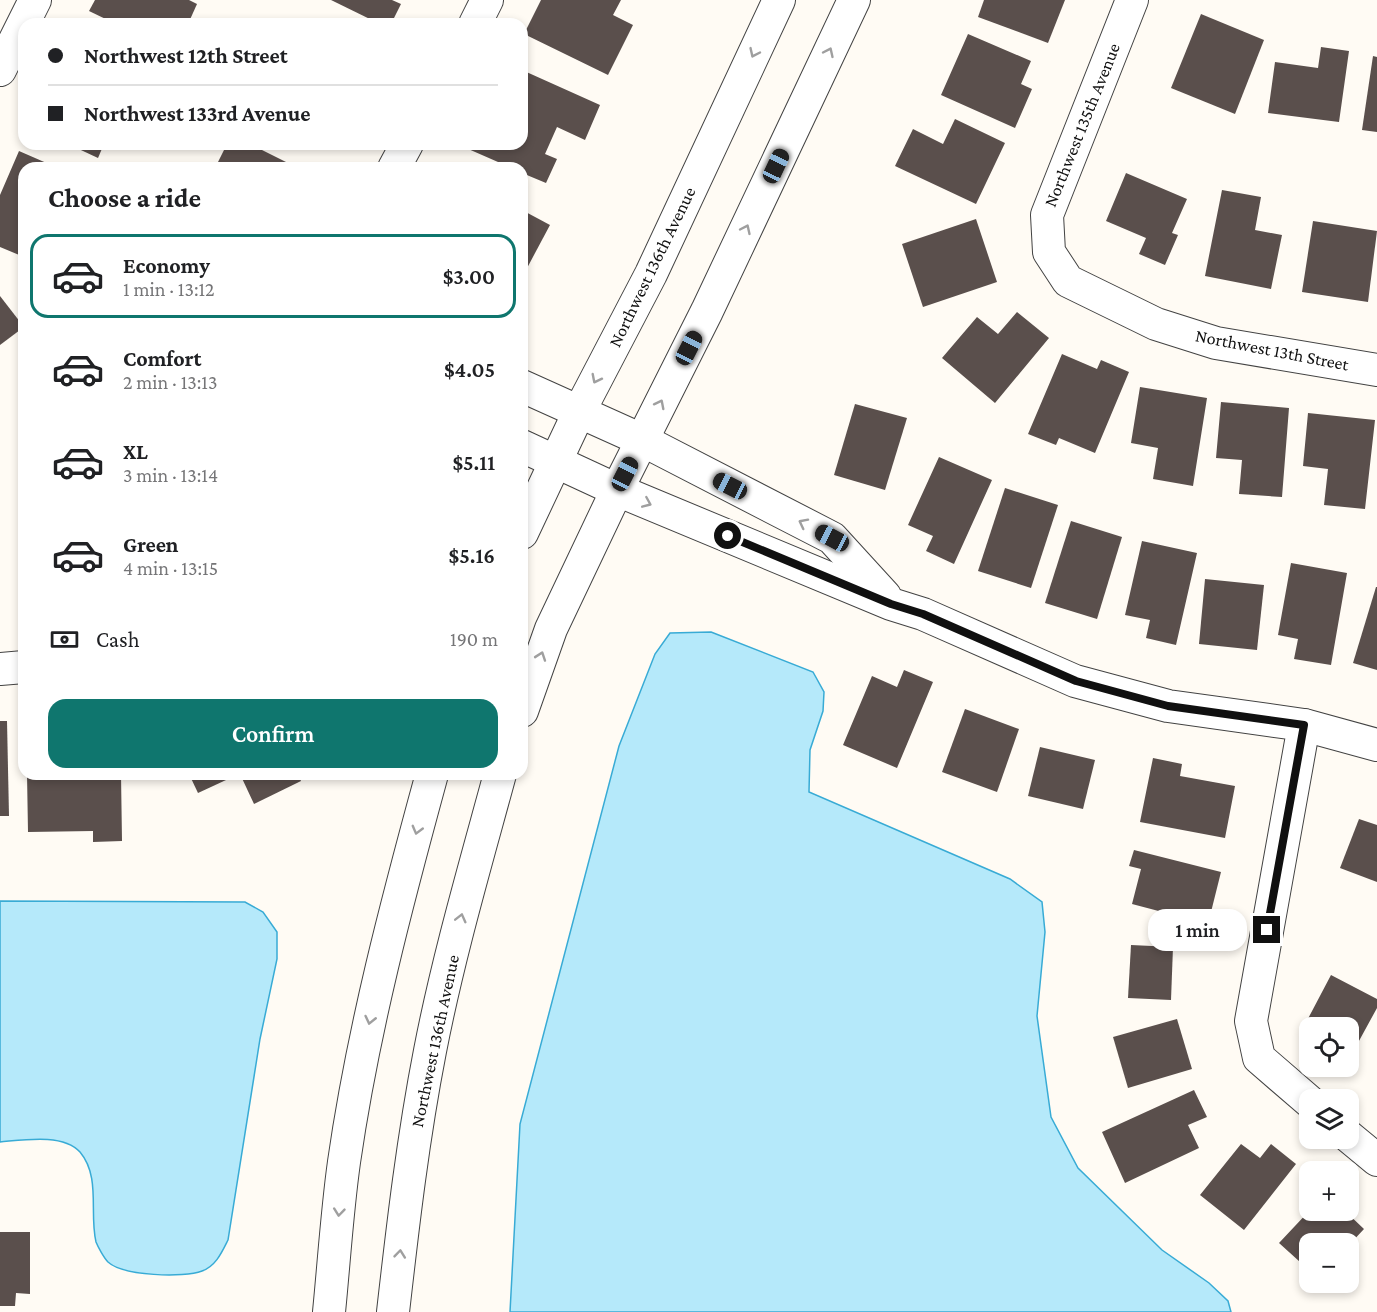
<!DOCTYPE html>
<html lang="en">
<head>
<meta charset="utf-8">
<style>
	body { margin:0; font-family:"Crimson Pro",serif; background:#f2f2f2; color:#202124; height:100vh; display:flex; flex-direction:column; font-size:22px; white-space:nowrap }
	* { box-sizing:border-box; margin:0 }
	p { font-size:20px; color:#757577 }
	.icon { flex:none; width:33px; height:33px; fill:none; stroke:currentColor; stroke-width:2; stroke-linecap:round; stroke-linejoin:round }
	.map { position:relative; flex:1; overflow:hidden }
	.drawer { position:absolute; left:18px; top:162px; width:510px; height:618px; display:flex; flex-direction:column; background:#fff; border-radius:18px; box-shadow:0 3px 9px #0003 }
	.drawer>* { flex:none }
	.hud { position:absolute; left:18px; top:18px; width:510px; height:132px; border-radius:18px; box-shadow:0 3px 9px #0003; display:grid; align-content:center; height:132px; padding:0 30px; background:#fff }
	.buttons { position:absolute; left:1299px; top:1017px; display:grid; gap:12px }
	.buttons a { display:grid; place-items:center; width:60px; height:60px; border-radius:12px; background:#fff; box-shadow:0 3px 9px #0003; font-size:30px }
	.end { position:absolute; width:27px; height:27px; margin:-14px; border:8px solid #101010; background:#fff; box-shadow:0 0 0 3px #fff }
	.from { border-radius:50% }
	.bubble { position:absolute; height:42px; border-radius:18px; background:#fff; box-shadow:0 3px 9px #0003; font-size:20px; font-weight:600; line-height:42px; text-align:center }
	.car { position:absolute; width:18px; height:36px; margin:-18px -9px; border-radius:8px; box-shadow:0 0 4px 2px #0007; background:linear-gradient(#222 24%,#8ab4d8 0 40%,#222 0 76%,#8ab4d8 0 86%,#222 0) }
	.hud b { display:flex; align-items:center; gap:21px; height:57px; font-size:22px }
	.hud b+b { border-top:2px solid #e0e0e0 }
	.hud i { width:15px; height:15px; background:#202124 }
	ul { padding:0; list-style:none }
	li { display:flex; align-items:center; gap:18px; height:84px; margin:0 12px 9px; padding:0 18px; border:3px solid transparent; border-radius:18px }
	li div { flex:1 }
	li b { display:block; font-size:22px }
	li em { font-style:normal; font-weight:600 }
	li.selected { border-color:#0f766e }
	li>.icon { width:54px; height:54px; stroke-width:1.5 }
	h2 { padding:0 30px; font-size:27px; line-height:72px }
	.pay { display:flex; align-items:center; gap:15px; height:66px; padding:0 30px; font-size:22px }
	.pay p { margin-inline-start:auto }
	.action { display:flex; gap:12px; margin-top:auto; padding:12px 30px }
	.action a { flex:1; height:69px; border-radius:18px; background:#0f766e; color:#fff; font-size:24px; font-weight:600; line-height:69px; text-align:center }
	.map>svg:first-child { display:block }
</style>
</head>
<body>
<div class="map">
<svg width="1377" height="1312" viewBox="0 0 1377 1312">
	<rect width="100%" height="100%" fill="#fffbf4"/>
	<g fill="#b5e9fa" stroke="#38abd5" stroke-width="1.5">
		<polygon points="711,632 813,672 824,692 823,711 810,750 809,792 1010,879 1042,902 1045,932 1037,1016 1051,1117 1078,1168 1162,1250 1209,1283 1228,1301 1231,1312 510,1312 520,1124 619,746 655,654 670,633"/>
		<path d="M0,901L245,902L263,912L277,932V959L260,1039L228,1240C222,1252 216,1266 202,1271C184,1278 123,1276 108,1262C104,1258 98,1247 96,1242C89,1213 101,1177 80,1152C63,1133 23,1140 0,1142Z"/>
	</g>
	<g fill="#5a4f4c">
		<polygon points="95,0 189,0 197,4 188,24 116,24 89,11"/>
		<polygon points="331,0 392,0 401,4 391,24 380,24"/>
		<polygon points="541,0 621,0 613,15 633,25 608,75 524,34"/>
		<polygon points="984,0 1065,0 1048,43 978,17"/>
		<polygon points="1201,14 1264,40 1235,114 1171,88"/>
		<polygon points="968,34 1031,61 1021,84 1032,89 1015,128 941,95"/>
		<polygon points="1321,47 1349,51 1339,122 1268,113 1275,62 1318,68"/>
		<polygon points="1373,56 1377,57 1377,132 1362,130"/>
		<polygon points="522,70 600,105 585,140 557,127 545,154 557,159 546,183 522,173 522,168 512,168 466,148 468,144 522,144"/>
		<polygon points="955,119 1005,143 976,204 895,166 913,129 943,144"/>
		<polygon points="68,144 104,144 98,158"/>
		<polygon points="227,144 250,144 298,168 215,168"/>
		<polygon points="19,151 58,168 24,168 24,257 0,247 0,195"/>
		<polygon points="1126,173 1187,199 1172,233 1178,235 1165,265 1139,254 1146,238 1106,221"/>
		<polygon points="1222,190 1261,197 1255,230 1282,235 1271,289 1205,276"/>
		<polygon points="522,210 550,225 526,270 522,268"/>
		<polygon points="976,219 997,282 923,307 902,244"/>
		<polygon points="1313,221 1377,231 1368,302 1302,292"/>
		<polygon points="0,296 24,327 0,345"/>
		<polygon points="1017,312 1049,338 995,403 942,358 977,317 998,334"/>
		<polygon points="1062,354 1097,369 1101,360 1129,372 1095,453 1059,438 1056,445 1028,434"/>
		<polygon points="1140,387 1207,398 1193,486 1153,479 1158,448 1131,443"/>
		<polygon points="1221,402 1289,408 1282,497 1239,494 1242,460 1216,458"/>
		<polygon points="855,404 907,418 885,490 834,475"/>
		<polygon points="1308,413 1375,420 1365,509 1324,505 1328,469 1303,466"/>
		<polygon points="939,457 992,480 954,564 926,551 933,536 908,525"/>
		<polygon points="1005,488 1058,505 1031,588 978,571"/>
		<polygon points="1071,521 1122,537 1097,619 1045,603"/>
		<polygon points="1142,541 1197,553 1176,645 1146,638 1150,620 1125,615"/>
		<polygon points="1291,563 1347,573 1331,665 1294,659 1298,639 1278,635"/>
		<polygon points="1205,579 1264,585 1257,650 1199,644"/>
		<polygon points="1376,587 1377,587 1377,670 1353,663"/>
		<polygon points="904,670 933,682 897,768 843,745 872,676 897,687"/>
		<polygon points="965,709 1019,729 997,792 942,772"/>
		<polygon points="0,721 7,721 9,816 0,816"/>
		<polygon points="1040,747 1095,760 1083,809 1028,796"/>
		<polygon points="1153,758 1182,764 1180,776 1235,786 1225,838 1140,822"/>
		<polygon points="27,774 121,774 122,841 93,842 93,831 28,832"/>
		<polygon points="189,774 239,774 198,793"/>
		<polygon points="240,774 298,774 301,781 254,804"/>
		<polygon points="1359,819 1377,825 1377,882 1340,868"/>
		<polygon points="1134,850 1221,872 1208,924 1132,904 1141,869 1129,866"/>
		<polygon points="1131,945 1173,947 1171,1000 1128,998"/>
		<polygon points="1331,975 1377,999 1377,1008 1348,1061 1348,1028 1310,1028 1310,1037 1301,1032"/>
		<polygon points="1177,1019 1192,1069 1128,1088 1113,1037"/>
		<polygon points="1194,1090 1207,1117 1188,1125 1199,1148 1125,1183 1102,1132"/>
		<polygon points="1241,1144 1260,1158 1271,1144 1296,1164 1244,1230 1200,1195"/>
		<polygon points="1310,1210 1344,1210 1364,1229 1350,1244 1310,1244 1310,1271 1279,1243"/>
		<polygon points="0,1232 30,1232 30,1294 16,1293 15,1306 0,1306"/>
	</g>
	<g fill="none" stroke-linecap="round" stroke-linejoin="round">
		<g stroke="#434343" stroke-width="34">
			<g id="minor">
				<polyline points="1132,0 1047,215 1049,252 1068,281 1156,324 1216,343 1377,370"/>
				<polyline points="475,24 487,0"/>
				<polyline points="0,70 35,0"/>
				<polyline points="394,168 407,144"/>
				<polyline points="522,386 642,440 832,538 885,596"/>
				<polyline points="522,446 617,490 891,604 923,614 1075,681 1168,706 1304,725 1377,745"/>
				<polyline points="522,533 579,412 651,274 779,0"/>
				<polyline points="0,669 24,667"/>
				<polyline points="522,711 551,629 617,490 707,311 854,0"/>
				<polyline points="1304,725 1251,1021 1259,1058 1310,1102"/>
				<polyline points="1348,1136 1377,1160"/>
				<path d="M329,1312C334,1262 337,1212 344,1162C363,1030 397,902 432,774"/>
				<path d="M393,1312C403,1224 413,1138 430,1051C448,958 475,866 500,774"/>
			</g>
		</g>
		<use href="#minor" stroke="#fff" stroke-width="32"/>
	</g>
	<defs><path id="oneway-chevron" d="M-2-3.5L2.5 0L-2 3.5" fill="none" stroke-width="1.6" stroke-linecap="round" stroke-linejoin="round" transform="scale(1.5)"/></defs>
	<g stroke="#9f9f9f">
		<use href="#oneway-chevron" transform="translate(829 52) rotate(-65)"/>
		<use href="#oneway-chevron" transform="translate(754 53) rotate(115)"/>
		<use href="#oneway-chevron" transform="translate(746 229) rotate(-65)"/>
		<use href="#oneway-chevron" transform="translate(596 379) rotate(117)"/>
		<use href="#oneway-chevron" transform="translate(660 404) rotate(-63)"/>
		<use href="#oneway-chevron" transform="translate(647 503) rotate(23)"/>
		<use href="#oneway-chevron" transform="translate(803 523) rotate(-153)"/>
		<use href="#oneway-chevron" transform="translate(541 656) rotate(-71)"/>
		<use href="#oneway-chevron" transform="translate(417 830) rotate(105)"/>
		<use href="#oneway-chevron" transform="translate(461 918) rotate(-76)"/>
		<use href="#oneway-chevron" transform="translate(370 1020) rotate(103)"/>
		<use href="#oneway-chevron" transform="translate(339 1212) rotate(96)"/>
		<use href="#oneway-chevron" transform="translate(400 1254) rotate(-84)"/>
	</g>
	<g fill="none" stroke-linecap="round" stroke-linejoin="round">
		<polyline stroke="#101010" stroke-width="8" points="728,536 891,604 923,614 1076,681 1168,706 1304,725 1267,930"/>
	</g>
	<g text-anchor="middle" stroke-width="6" stroke-linejoin="round" paint-order="stroke">
		<g font-size="18" fill="#101010" stroke="#fff">
			<text transform="translate(1082 125) rotate(-68)" y="6">Northwest 135th Avenue</text>
			<text transform="translate(652 267) rotate(-64)" y="6">Northwest 136th Avenue</text>
			<text transform="translate(1272 350) rotate(11)" y="6">Northwest 13th Street</text>
			<text transform="translate(435 1041) rotate(-78)" y="6">Northwest 136th Avenue</text>
		</g>
	</g>
</svg>
<div class="buttons">
<a><svg class="icon" aria-label="locate" viewBox="0 0 24 24"><circle cx="12" cy="12" r="6"/><path d="M12 2v4M12 18v4M2 12h4M18 12h4"/></svg></a>
<a><svg class="icon" aria-label="layers" viewBox="0 0 24 24"><path d="M12 4l9 5-9 5-9-5zM3 14l9 5 9-5"/></svg></a>
<a>+</a>
<a>−</a>
</div>
<i class="end from" style="left:728px;top:536px"></i>
<i class="end" style="left:1267px;top:930px"></i>
<div class="bubble" style="left:1148px;top:909px;width:99px">1 min</div>
<i class="car" style="left:776px;top:166px;rotate:25deg"></i>
<i class="car" style="left:689px;top:348px;rotate:27deg"></i>
<i class="car" style="left:625px;top:474px;rotate:27deg"></i>
<i class="car" style="left:730px;top:486px;rotate:297deg"></i>
<i class="car" style="left:832px;top:538px;rotate:298deg"></i>
<div class="hud">
<b><i class="from"></i>Northwest 12th Street</b>
<b><i></i>Northwest 133rd Avenue</b>
</div>
<section class="drawer">
<h2>Choose a ride</h2>
<ul>
<li class="selected"><svg class="icon" aria-label="car" viewBox="0 0 24 24"><path d="M5 17H2v-5l4-1 3-4h7l3 4 3 1v5h-3M9 17h6M6 11h13"/><circle cx="7" cy="17" r="2"/><circle cx="17" cy="17" r="2"/></svg><div><b>Economy</b><p>1 min · 13:12</p></div><em>$3.00</em></li>
<li><svg class="icon" aria-label="car" viewBox="0 0 24 24"><path d="M5 17H2v-5l4-1 3-4h7l3 4 3 1v5h-3M9 17h6M6 11h13"/><circle cx="7" cy="17" r="2"/><circle cx="17" cy="17" r="2"/></svg><div><b>Comfort</b><p>2 min · 13:13</p></div><em>$4.05</em></li>
<li><svg class="icon" aria-label="car" viewBox="0 0 24 24"><path d="M5 17H2v-5l4-1 3-4h7l3 4 3 1v5h-3M9 17h6M6 11h13"/><circle cx="7" cy="17" r="2"/><circle cx="17" cy="17" r="2"/></svg><div><b>XL</b><p>3 min · 13:14</p></div><em>$5.11</em></li>
<li><svg class="icon" aria-label="car" viewBox="0 0 24 24"><path d="M5 17H2v-5l4-1 3-4h7l3 4 3 1v5h-3M9 17h6M6 11h13"/><circle cx="7" cy="17" r="2"/><circle cx="17" cy="17" r="2"/></svg><div><b>Green</b><p>4 min · 13:15</p></div><em>$5.16</em></li>
</ul>
<div class="pay"><svg class="icon" aria-label="cash" viewBox="0 0 24 24"><path d="M3 7h18v10H3z"/><circle cx="12" cy="12" r="2"/></svg>Cash<p>190 m</p></div>
<div class="action"><a>Confirm</a></div>
</section>
</div>
</body>
</html>
